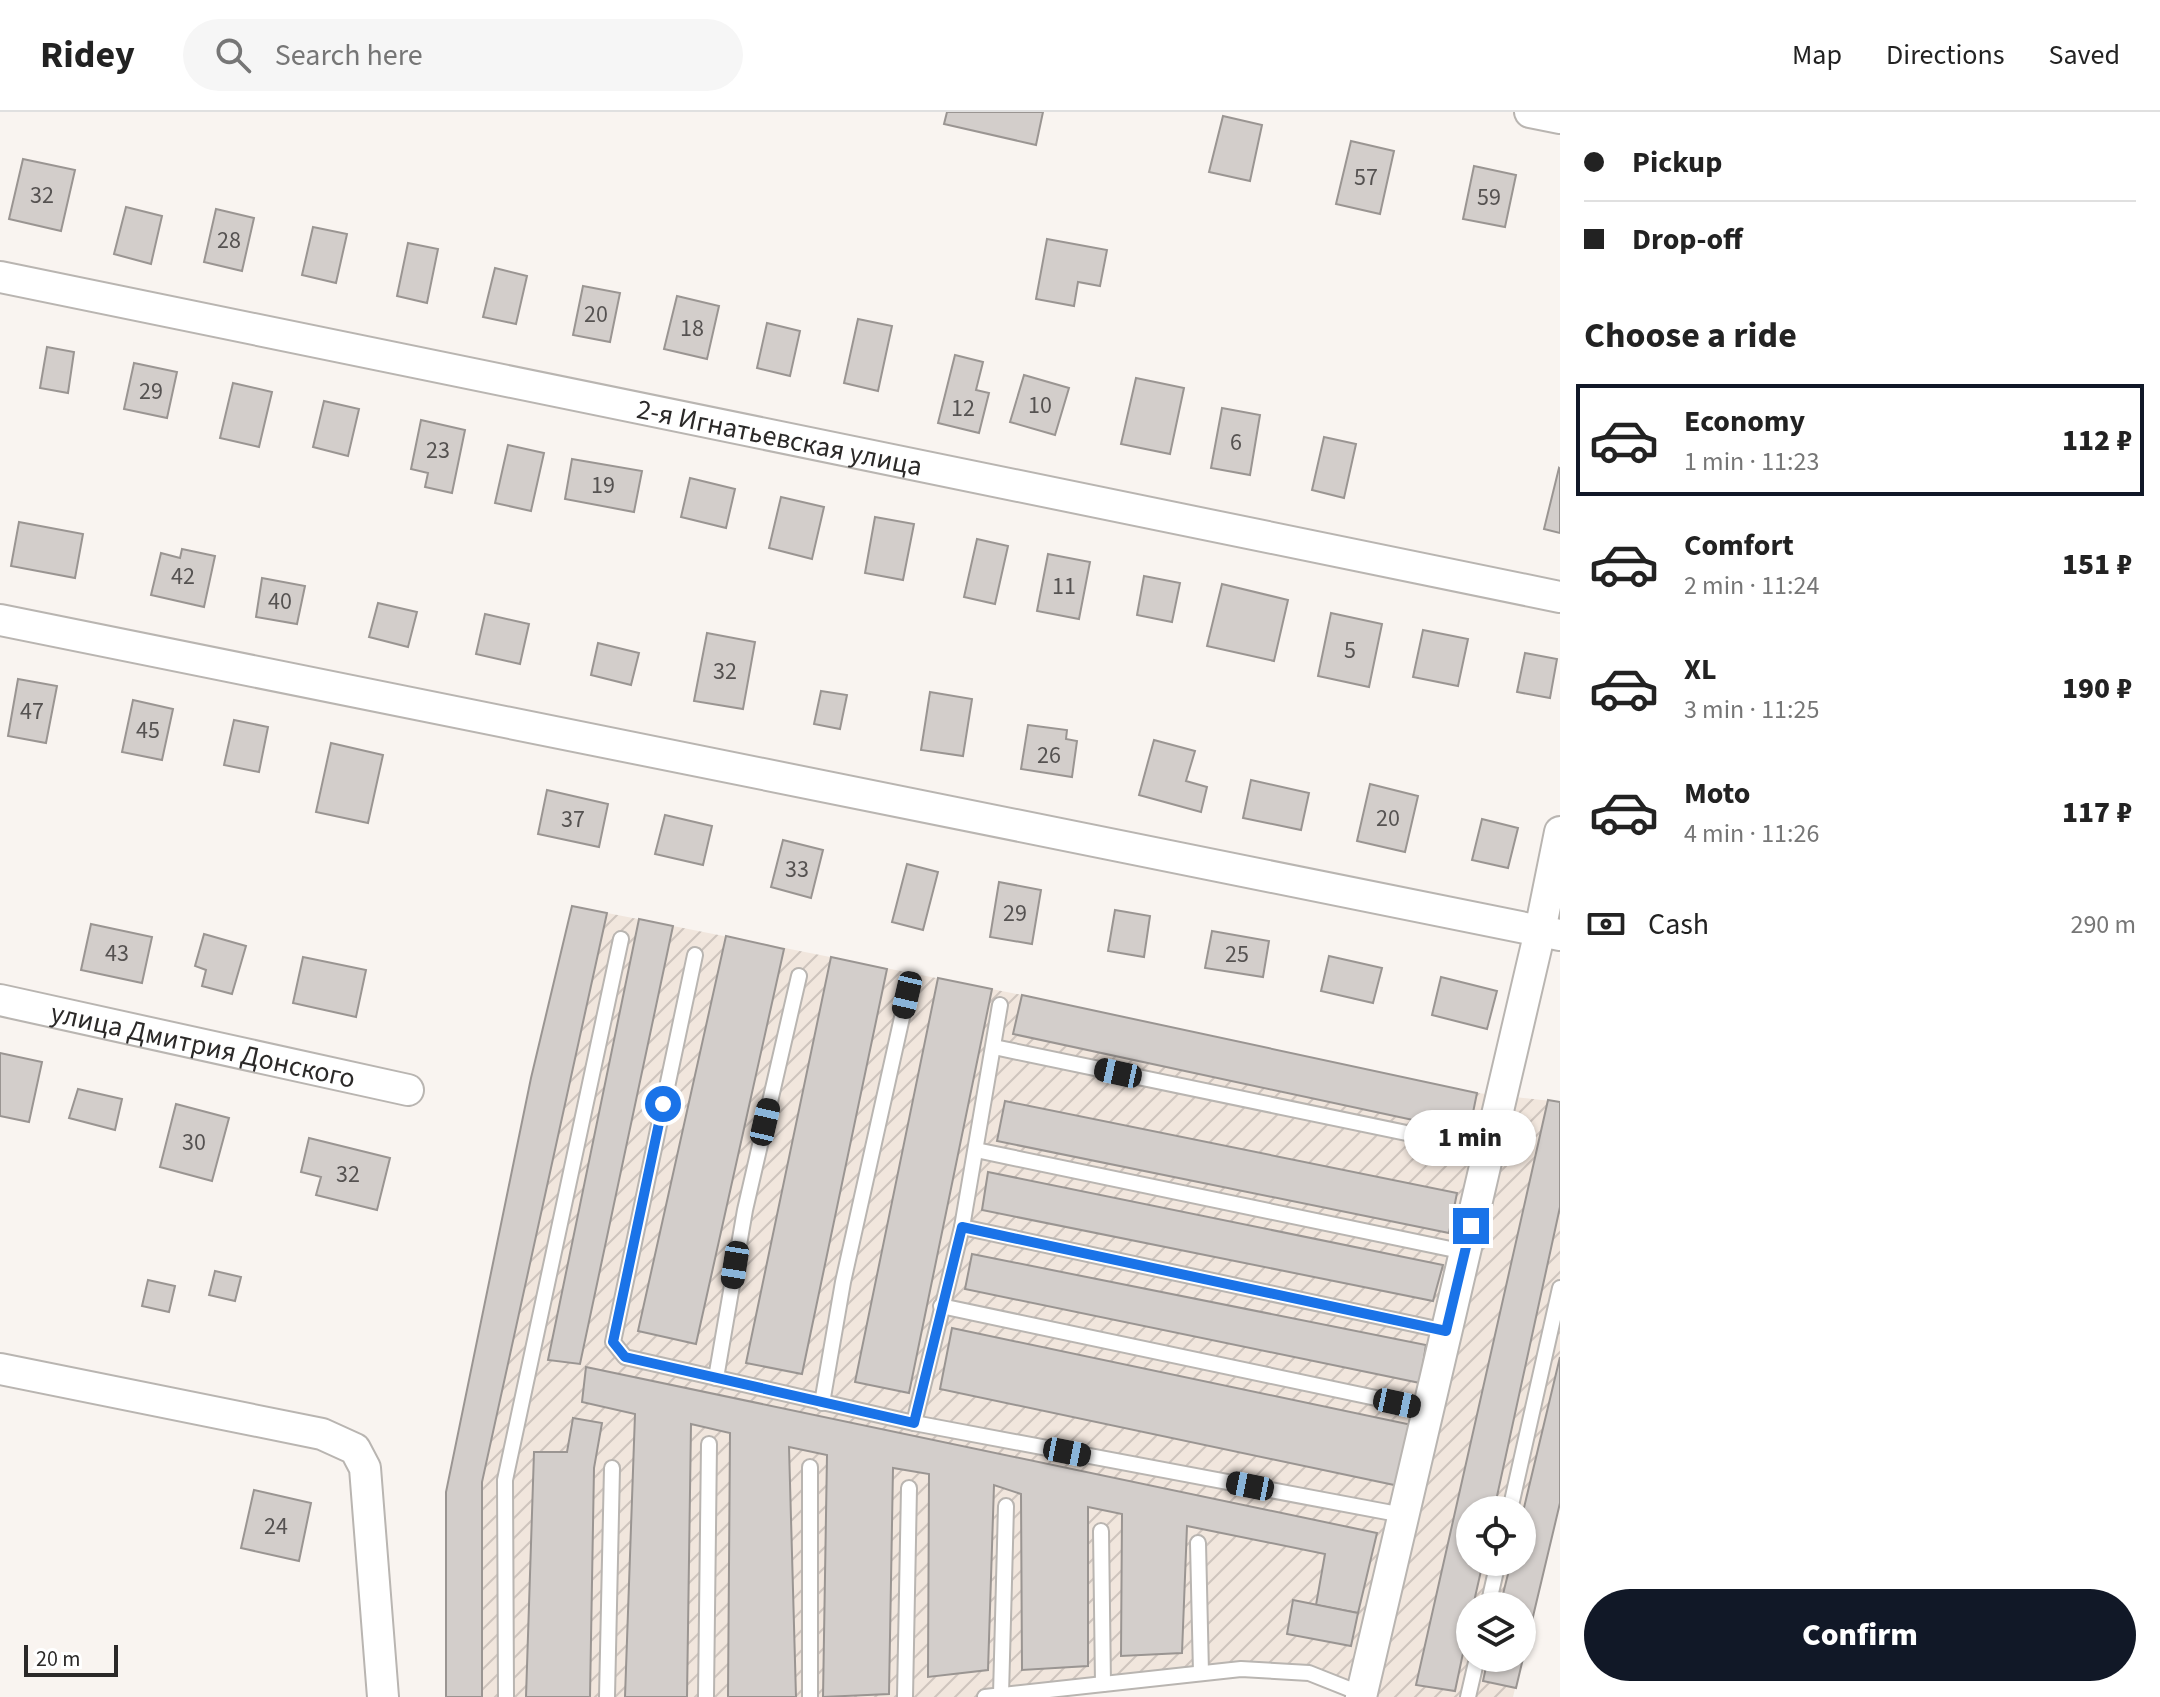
<!DOCTYPE html>
<html lang="en">
<head>
<meta charset="utf-8">
<style>
	body { margin:0; font-family:"Source Sans 3",sans-serif; background:#f6f6f6; color:#222; height:100vh; display:flex; flex-direction:column; font-size:30px; white-space:nowrap }
	* { box-sizing:border-box; margin:0 }
	p { font-size:26px; color:#767676 }
	.icon { flex:none; width:44px; height:44px; fill:none; stroke:currentColor; stroke-width:2; stroke-linecap:round; stroke-linejoin:round }
	.map { position:relative; flex:1; overflow:hidden }
	.sheet { display:flex; flex-direction:column; background:#fff; width:600px }
	.sheet>* { flex:none }
	.guide { display:grid; align-content:center; height:176px; padding:0 24px; background:#fff }
	.controls { position:absolute; left:1456px; top:1384px; display:grid; gap:16px }
	.controls a { display:grid; place-items:center; width:80px; height:80px; border-radius:50%; background:#fff; box-shadow:0 2px 6px #0004; font-size:40px }
	.scale { position:absolute; left:24px; bottom:20px; width:94px; box-sizing:border-box; padding-left:8px; border:4px solid #2b2928; border-top:0; font-size:22px; line-height:28px; white-space:nowrap; color:#2b2928; -webkit-text-stroke:6px #fff; paint-order:stroke }
	.end { position:absolute; width:36px; height:36px; margin:-18px; border:10px solid #1a73e8; background:#fff; box-shadow:0 0 0 4px #fff }
	.from { border-radius:50% }
	.bubble { position:absolute; height:56px; border-radius:28px; background:#fff; box-shadow:0 2px 6px #0004; font-size:26px; font-weight:800; line-height:56px; text-align:center }
	.car { position:absolute; width:24px; height:48px; margin:-24px -12px; border-radius:10px; box-shadow:0 0 6px 2px #0007; background:linear-gradient(#222 24%,#8ab4d8 0 40%,#222 0 76%,#8ab4d8 0 86%,#222 0) }
	.guide b { display:flex; align-items:center; gap:28px; height:76px; font-size:30px }
	.guide b+b { border-top:2px solid #e0e0e0 }
	.guide i { width:20px; height:20px; background:#222 }
	ul { padding:0; list-style:none }
	li { display:flex; align-items:center; gap:24px; height:112px; margin:0 16px 12px; padding:0 8px; border:4px solid transparent; border-radius:0px }
	li div { flex:1 }
	li b { display:block; font-size:30px }
	li em { font-style:normal; font-weight:800 }
	li.current { border-color:#111827 }
	li>.icon { width:72px; height:72px; stroke-width:1.5 }
	h2 { padding:0 24px; font-size:36px; line-height:96px }
	.pay { display:flex; align-items:center; gap:20px; height:88px; padding:0 24px; font-size:30px }
	.pay p { margin-inline-start:auto }
	.primary-button { display:flex; gap:16px; margin-top:auto; padding:16px 24px }
	.primary-button a { flex:1; height:92px; border-radius:48px; background:#111827; color:#fff; font-size:32px; font-weight:800; line-height:92px; text-align:center }
	header { display:flex; align-items:center; gap:48px; box-sizing:border-box; height:112px; padding:0 40px; background:#fff; border-bottom:2px solid #e0e0e0 }
	header strong { font-size:38px }
	nav { display:flex; gap:44px; margin-inline-start:auto; font-size:28px }
	.search { width:560px; height:72px; background:#f6f6f6; display:flex; align-items:center; gap:20px; box-sizing:border-box; padding:0 28px; border-radius:44px; color:#767676; font-size:30px }
	main { display:flex; flex:1; min-height:0 }
	.map>svg:first-child { display:block }
</style>
</head>
<body>
<header>
<strong>Ridey</strong>
<div class="search"><svg class="icon" aria-label="search" viewBox="0 0 24 24"><circle cx="10" cy="10" r="6"/><path d="M15 15l6 6"/></svg>Search here</div>
<nav><a>Map</a><a>Directions</a><a>Saved</a></nav>
</header>
<main>
<div class="map">
<svg width="1560" height="1585" viewBox="0 0 1560 1585">
	<defs>
		<pattern id="industrial-furrows" width="10" height="10" patternUnits="userSpaceOnUse" patternTransform="scale(2)"><rect width="10" height="10" fill="#f1e6dd"/><path d="M-1 1l2-2M0 10L10 0M9 11l2-2" fill="none" stroke="#cfc5be"/></pattern>
	</defs>
	<rect width="100%" height="100%" fill="#f9f4f0"/>
	<path fill="url(#industrial-furrows)" fill-rule="evenodd" d="M572,794L1022,883L1477,981L1560,990V1391L1513,1585H1380L1362,1582L1309,1561L1241,1557L985,1585H446V1380L531,966ZM1470,1398H1522V1450H1470ZM1470,1494H1522V1546H1470Z"/>
	<g fill="#d3cecb" stroke="#9a9592" stroke-width="2">
		<polygon points="947,0 1043,0 1036,33 944,12"/>
		<polygon points="1223,4 1262,13 1250,69 1209,60"/>
		<polygon points="1351,29 1394,39 1380,102 1336,92"/>
		<polygon points="23,47 75,58 61,119 9,107"/>
		<polygon points="1474,54 1516,63 1505,115 1463,107"/>
		<polygon points="126,95 162,104 151,152 114,142"/>
		<polygon points="216,97 254,106 242,159 204,150"/>
		<polygon points="313,115 347,122 336,171 302,163"/>
		<polygon points="1047,127 1107,138 1100,174 1078,170 1074,194 1036,187"/>
		<polygon points="408,131 438,137 427,191 397,184"/>
		<polygon points="495,156 527,164 516,212 483,205"/>
		<polygon points="583,174 620,181 610,230 573,223"/>
		<polygon points="677,184 719,194 707,247 664,237"/>
		<polygon points="858,207 892,214 878,279 844,271"/>
		<polygon points="767,211 800,219 790,264 757,256"/>
		<polygon points="47,235 74,240 68,281 40,276"/>
		<polygon points="955,243 983,250 976,278 989,281 979,321 938,311"/>
		<polygon points="134,251 177,260 167,306 124,297"/>
		<polygon points="1024,263 1069,276 1055,323 1010,310"/>
		<polygon points="1136,266 1184,276 1170,342 1121,332"/>
		<polygon points="233,271 272,280 259,335 220,326"/>
		<polygon points="324,289 359,297 348,344 313,335"/>
		<polygon points="1222,296 1260,303 1250,363 1211,356"/>
		<polygon points="421,308 465,318 452,381 425,375 428,361 411,357"/>
		<polygon points="1324,325 1356,332 1344,386 1312,378"/>
		<polygon points="508,333 544,341 531,399 495,391"/>
		<polygon points="572,347 642,359 634,400 565,387"/>
		<polygon points="1559,356 1560,357 1560,421 1544,417"/>
		<polygon points="690,366 735,377 726,416 681,405"/>
		<polygon points="781,385 824,395 812,447 769,436"/>
		<polygon points="875,405 914,412 903,468 865,461"/>
		<polygon points="19,410 83,422 75,466 11,454"/>
		<polygon points="977,427 1008,434 995,492 964,485"/>
		<polygon points="182,437 215,444 204,495 151,483 161,441 180,446"/>
		<polygon points="1048,442 1090,450 1079,507 1037,499"/>
		<polygon points="1144,464 1180,471 1172,510 1137,503"/>
		<polygon points="262,466 305,474 297,512 256,505"/>
		<polygon points="1222,472 1288,488 1274,549 1207,534"/>
		<polygon points="378,491 417,500 408,535 369,525"/>
		<polygon points="1331,501 1382,512 1369,575 1318,564"/>
		<polygon points="485,502 529,512 520,552 476,542"/>
		<polygon points="1423,518 1468,527 1458,574 1413,565"/>
		<polygon points="707,521 755,530 743,597 694,589"/>
		<polygon points="598,531 639,541 631,573 591,563"/>
		<polygon points="1525,541 1557,547 1550,586 1517,580"/>
		<polygon points="18,567 57,574 46,631 8,624"/>
		<polygon points="821,579 847,583 840,617 814,612"/>
		<polygon points="930,580 972,587 963,644 921,638"/>
		<polygon points="133,588 173,597 162,648 122,640"/>
		<polygon points="234,608 268,615 259,660 224,653"/>
		<polygon points="1028,613 1067,618 1066,627 1077,629 1072,665 1021,657"/>
		<polygon points="1154,628 1195,639 1186,669 1207,675 1201,700 1139,683"/>
		<polygon points="331,631 383,643 368,711 316,700"/>
		<polygon points="1251,668 1309,681 1301,718 1243,706"/>
		<polygon points="1370,672 1418,684 1405,740 1357,729"/>
		<polygon points="547,678 608,692 599,735 538,722"/>
		<polygon points="665,703 712,714 703,753 655,742"/>
		<polygon points="1482,707 1518,716 1508,756 1472,748"/>
		<polygon points="783,728 823,738 811,786 771,775"/>
		<polygon points="907,752 938,760 923,818 892,810"/>
		<polygon points="999,770 1041,778 1032,832 990,825"/>
		<polygon points="572,794 607,801 482,1370 482,1585 446,1585 446,1380 531,966"/>
		<polygon points="1115,798 1150,804 1144,845 1108,839"/>
		<polygon points="639,807 673,814 580,1252 548,1248"/>
		<polygon points="91,812 152,825 142,871 81,858"/>
		<polygon points="1212,819 1269,829 1263,865 1205,856"/>
		<polygon points="204,822 246,834 232,882 202,874 206,858 195,854"/>
		<polygon points="726,824 784,837 696,1232 638,1219"/>
		<polygon points="1329,844 1382,856 1373,891 1321,879"/>
		<polygon points="303,845 366,858 356,905 293,891"/>
		<polygon points="831,845 887,857 802,1262 746,1251"/>
		<polygon points="1441,865 1497,879 1487,917 1432,903"/>
		<polygon points="938,866 992,877 909,1281 855,1270"/>
		<polygon points="1022,883 1477,981 1469,1020 1013,922"/>
		<polygon points="0,941 42,950 29,1010 0,1004"/>
		<polygon points="78,977 122,987 115,1018 69,1006"/>
		<polygon points="1548,988 1560,990 1560,1095 1494,1398 1470,1398 1470,1450 1483,1450 1473,1494 1470,1494 1470,1508 1455,1579 1416,1573"/>
		<polygon points="1005,989 1457,1081 1449,1121 997,1029"/>
		<polygon points="176,992 229,1006 212,1069 160,1055"/>
		<polygon points="309,1026 390,1046 377,1098 316,1083 321,1065 301,1060"/>
		<polygon points="988,1060 1443,1153 1433,1189 982,1098"/>
		<polygon points="972,1142 1426,1233 1420,1271 965,1177"/>
		<polygon points="215,1159 241,1165 235,1189 209,1183"/>
		<polygon points="148,1168 175,1174 169,1200 142,1194"/>
		<polygon points="952,1216 1412,1313 1399,1374 940,1277"/>
		<polygon points="1560,1245 1560,1391 1516,1576 1483,1569 1488,1546 1522,1546 1522,1494 1500,1494 1511,1450 1522,1450 1522,1404"/>
		<polygon points="586,1255 1377,1421 1358,1501 1316,1493 1325,1442 1187,1414 1182,1541 1121,1544 1122,1402 1088,1395 1088,1554 1022,1558 1021,1382 994,1373 988,1558 928,1565 929,1362 893,1356 889,1582 823,1585 827,1343 789,1335 796,1585 728,1585 730,1321 691,1312 687,1585 625,1585 635,1302 582,1290"/>
		<polygon points="573,1306 602,1311 594,1356 590,1585 526,1585 534,1340 567,1340"/>
		<polygon points="254,1378 311,1391 299,1449 241,1436"/>
		<polygon points="1293,1488 1358,1501 1351,1534 1287,1522"/>
	</g>
	<g fill="none" stroke-linecap="round" stroke-linejoin="round">
		<g stroke="#b9b5b1" stroke-width="18">
			<g id="service">
				<polyline points="695,843 613,1230 625,1245 914,1311 1403,1403"/>
				<polyline points="994,935 1488,1038"/>
				<polyline points="976,1038 1465,1140"/>
				<polyline points="962,1115 1446,1219"/>
				<polyline points="941,1194 1428,1297"/>
				<polyline points="716,1266 745,1098 799,864"/>
				<polyline points="822,1291 843,1170 907,883"/>
				<polyline points="914,1311 962,1115 1000,893"/>
				<polyline points="810,1355 810,1585"/>
				<polyline points="1510,1398 1560,1176"/>
				<polyline points="1101,1419 1103,1572"/>
				<polyline points="1198,1431 1201,1561"/>
				<polyline points="1488,1494 1498,1450"/>
				<polyline points="1001,1583 1006,1394"/>
				<polyline points="506,1585 505,1368 621,827"/>
				<polyline points="607,1585 612,1356"/>
				<polyline points="706,1585 709,1332"/>
				<polyline points="905,1585 909,1376"/>
				<polyline points="985,1585 1241,1557 1309,1561 1362,1582"/>
				<polyline points="1468,1585 1477,1546"/>
			</g>
		</g>
		<g stroke="#b9b5b1" stroke-width="34">
			<g id="minor">
				<polyline points="1530,0 1560,6"/>
				<path id="s1" d="M0,165L1560,485"/>
				<polyline points="0,508 1560,823"/>
				<path id="s2" d="M0,888L408,978"/>
				<polyline points="0,1257 322,1322 355,1337 365,1356 383,1585"/>
				<polyline points="1361,1585 1540,819 1560,720"/>
			</g>
		</g>
		<use href="#service" stroke="#fff" stroke-width="14"/>
		<use href="#minor" stroke="#fff" stroke-width="30"/>
	</g>
	<g fill="none" stroke-linecap="round" stroke-linejoin="round">
		<polyline stroke="#1a73e8" stroke-width="10" points="663,992 613,1230 625,1245 914,1311 962,1115 1446,1219 1471,1114"/>
	</g>
	<g text-anchor="middle" stroke-width="6" stroke-linejoin="round" paint-order="stroke">
		<g font-size="24" fill="#555251">
			<text x="1366" y="73">57</text>
			<text x="42" y="91">32</text>
			<text x="1489" y="93">59</text>
			<text x="229" y="136">28</text>
			<text x="596" y="210">20</text>
			<text x="692" y="224">18</text>
			<text x="151" y="287">29</text>
			<text x="1040" y="301">10</text>
			<text x="963" y="304">12</text>
			<text x="1236" y="338">6</text>
			<text x="438" y="346">23</text>
			<text x="603" y="381">19</text>
			<text x="183" y="472">42</text>
			<text x="1064" y="482">11</text>
			<text x="280" y="497">40</text>
			<text x="1350" y="546">5</text>
			<text x="725" y="567">32</text>
			<text x="32" y="607">47</text>
			<text x="148" y="626">45</text>
			<text x="1049" y="651">26</text>
			<text x="1388" y="714">20</text>
			<text x="573" y="715">37</text>
			<text x="797" y="765">33</text>
			<text x="1015" y="809">29</text>
			<text x="117" y="849">43</text>
			<text x="1237" y="850">25</text>
			<text x="194" y="1038">30</text>
			<text x="348" y="1070">32</text>
			<text x="276" y="1422">24</text>
		</g>
		<g font-size="28" fill="#2b2928" stroke="#fff">
			<text dy="10" stroke="none"><textPath href="#s1" startOffset="796">2-я Игнатьевская улица</textPath></text>
			<text dy="10" stroke="none"><textPath href="#s2" startOffset="208">улица Дмитрия Донского</textPath></text>
		</g>
	</g>
</svg>
<div class="controls">
<a><svg class="icon" aria-label="locate" viewBox="0 0 24 24"><circle cx="12" cy="12" r="6"/><path d="M12 2v4M12 18v4M2 12h4M18 12h4"/></svg></a>
<a><svg class="icon" aria-label="layers" viewBox="0 0 24 24"><path d="M12 4l9 5-9 5-9-5zM3 14l9 5 9-5"/></svg></a>
</div>
<div class="scale">20 m</div>
<i class="end from" style="left:663px;top:992px"></i>
<i class="end" style="left:1471px;top:1114px"></i>
<div class="bubble" style="left:1404px;top:998px;width:132px">1 min</div>
<i class="car" style="left:907px;top:883px;rotate:193deg"></i>
<i class="car" style="left:1118px;top:961px;rotate:282deg"></i>
<i class="car" style="left:765px;top:1010px;rotate:13deg"></i>
<i class="car" style="left:735px;top:1153px;rotate:189deg"></i>
<i class="car" style="left:1397px;top:1291px;rotate:102deg"></i>
<i class="car" style="left:1067px;top:1340px;rotate:101deg"></i>
<i class="car" style="left:1250px;top:1374px;rotate:281deg"></i>
</div>
<section class="sheet">
<div class="guide">
<b><i class="from"></i>Pickup</b>
<b><i></i>Drop-off</b>
</div>
<h2>Choose a ride</h2>
<ul>
<li class="current"><svg class="icon" aria-label="car" viewBox="0 0 24 24"><path d="M5 17H2v-5l4-1 3-4h7l3 4 3 1v5h-3M9 17h6M6 11h13"/><circle cx="7" cy="17" r="2"/><circle cx="17" cy="17" r="2"/></svg><div><b>Economy</b><p>1 min · 11:23</p></div><em>112 ₽</em></li>
<li><svg class="icon" aria-label="car" viewBox="0 0 24 24"><path d="M5 17H2v-5l4-1 3-4h7l3 4 3 1v5h-3M9 17h6M6 11h13"/><circle cx="7" cy="17" r="2"/><circle cx="17" cy="17" r="2"/></svg><div><b>Comfort</b><p>2 min · 11:24</p></div><em>151 ₽</em></li>
<li><svg class="icon" aria-label="car" viewBox="0 0 24 24"><path d="M5 17H2v-5l4-1 3-4h7l3 4 3 1v5h-3M9 17h6M6 11h13"/><circle cx="7" cy="17" r="2"/><circle cx="17" cy="17" r="2"/></svg><div><b>XL</b><p>3 min · 11:25</p></div><em>190 ₽</em></li>
<li><svg class="icon" aria-label="car" viewBox="0 0 24 24"><path d="M5 17H2v-5l4-1 3-4h7l3 4 3 1v5h-3M9 17h6M6 11h13"/><circle cx="7" cy="17" r="2"/><circle cx="17" cy="17" r="2"/></svg><div><b>Moto</b><p>4 min · 11:26</p></div><em>117 ₽</em></li>
</ul>
<div class="pay"><svg class="icon" aria-label="cash" viewBox="0 0 24 24"><path d="M3 7h18v10H3z"/><circle cx="12" cy="12" r="2"/></svg>Cash<p>290 m</p></div>
<div class="primary-button"><a>Confirm</a></div>
</section>
</main>
</body>
</html>
